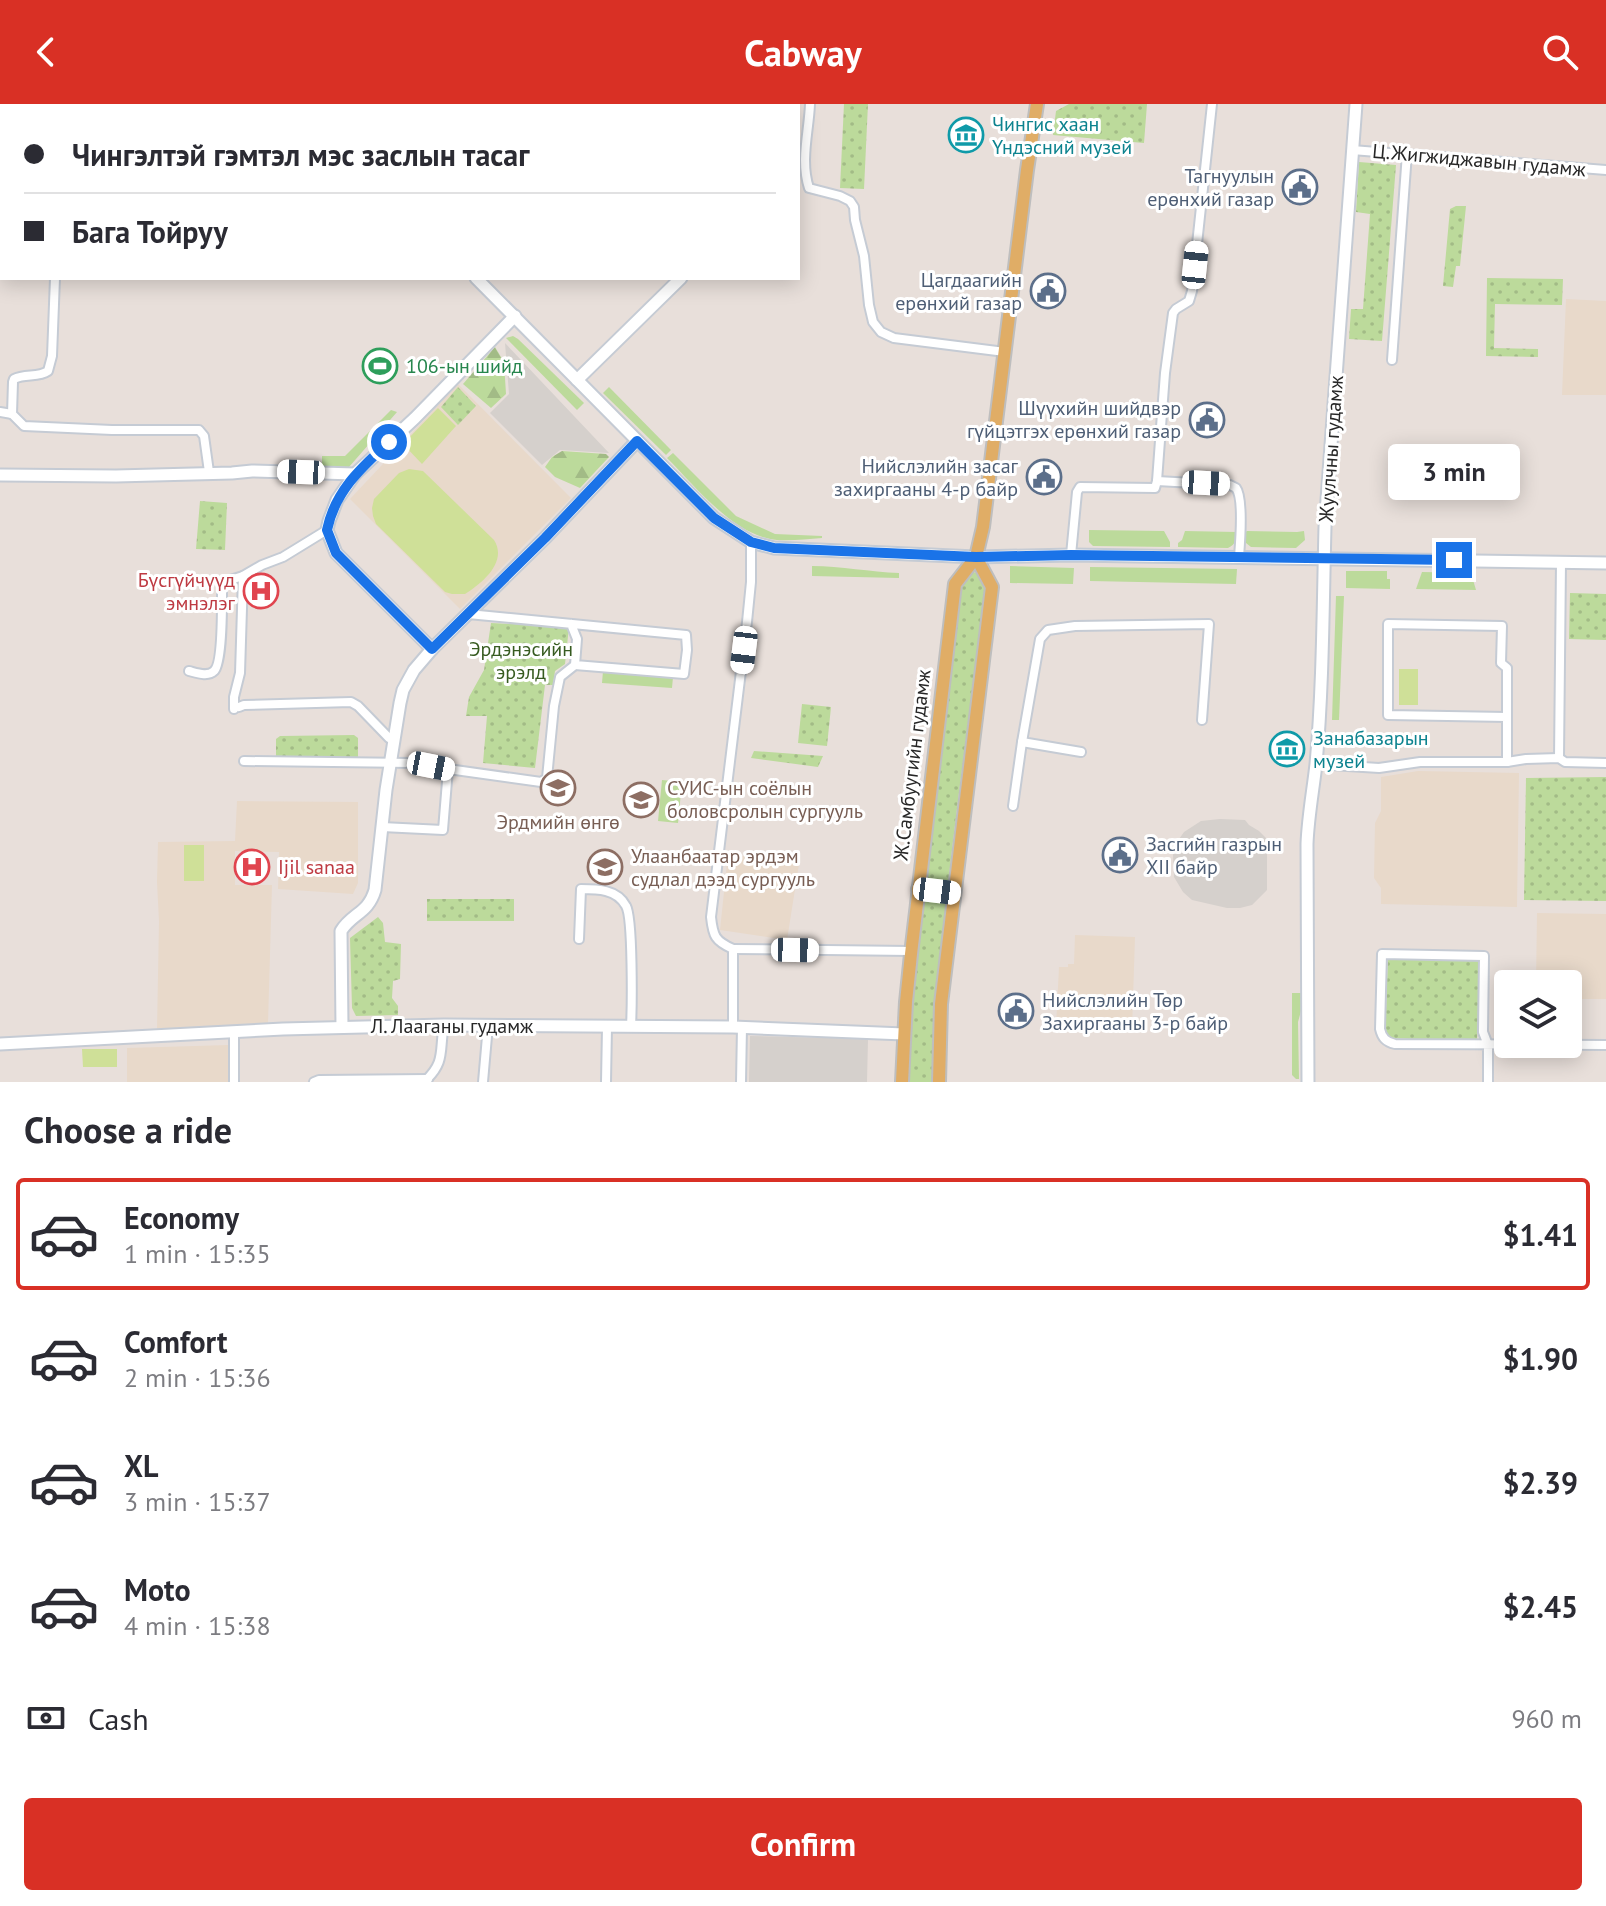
<!DOCTYPE html>
<html lang="en">
<head>
<meta charset="utf-8">
<style>
	body { margin:0; font-family:"PT Sans",sans-serif; background:#f7f7f7; color:#2b2b33; height:100vh; display:flex; flex-direction:column; font-size:30px; white-space:nowrap }
	* { box-sizing:border-box; margin:0 }
	p { font-size:26px; color:#7c7c81 }
	.icon { flex:none; width:44px; height:44px; fill:none; stroke:currentColor; stroke-width:2; stroke-linecap:round; stroke-linejoin:round }
	.map { position:relative; height:978px; overflow:hidden }
	.panel { display:flex; flex-direction:column; background:#fff; flex:1 }
	.panel>* { flex:none }
	.hud { position:absolute; left:0px; top:0px; width:800px; height:176px; box-shadow:0 4px 20px #0003; display:grid; align-content:center; height:176px; padding:0 24px; background:#fff }
	.buttons { position:absolute; left:1494px; top:866px; display:grid; gap:16px }
	.buttons a { display:grid; place-items:center; width:88px; height:88px; border-radius:8px; background:#fff; box-shadow:0 4px 20px #0003; font-size:40px }
	.end { position:absolute; width:36px; height:36px; margin:-18px; border:10px solid #1a73e8; background:#fff; box-shadow:0 0 0 4px #fff }
	.from { border-radius:50% }
	.bubble { position:absolute; height:56px; border-radius:8px; background:#fff; box-shadow:0 4px 20px #0003; font-size:26px; font-weight:800; line-height:56px; text-align:center }
	.car { position:absolute; width:24px; height:48px; margin:-24px -12px; border-radius:10px; box-shadow:0 0 6px 2px #0007; background:linear-gradient(#fff 24%,#345 0 40%,#fff 0 76%,#345 0 86%,#fff 0) }
	.hud b { display:flex; align-items:center; gap:28px; height:76px; font-size:30px }
	.hud b+b { border-top:2px solid #e1e1e2 }
	.hud i { width:20px; height:20px; background:#2b2b33 }
	ul { padding:0; list-style:none }
	li { display:flex; align-items:center; gap:24px; height:112px; margin:0 16px 12px; padding:0 8px; border:4px solid transparent; border-radius:8px }
	li div { flex:1 }
	li b { display:block; font-size:30px }
	li em { font-style:normal; font-weight:800 }
	li.active { border-color:#d93025 }
	li>.icon { width:72px; height:72px; stroke-width:1.5 }
	h2 { padding:0 24px; font-size:36px; line-height:96px }
	.pay { display:flex; align-items:center; gap:20px; height:88px; padding:0 24px; font-size:30px }
	.pay p { margin-inline-start:auto }
	.action { display:flex; gap:16px; margin-top:auto; padding:16px 24px }
	.action a { flex:1; height:92px; border-radius:8px; background:#d93025; color:#fff; font-size:32px; font-weight:800; line-height:92px; text-align:center }
	header { display:flex; justify-content:space-between; align-items:center; height:104px; padding:0 24px; background:#d93025; color:#fff; font-size:36px; font-weight:800 }
	.map>svg:first-child { display:block }
</style>
</head>
<body>
<header><svg class="icon" aria-label="back" viewBox="0 0 24 24"><path d="M15 5l-7 7 7 7"/></svg>Cabway<svg class="icon" aria-label="search" viewBox="0 0 24 24"><circle cx="10" cy="10" r="6"/><path d="M15 15l6 6"/></svg></header>
<div class="map">
<svg width="1606" height="978" viewBox="0 0 1606 978">
	<defs>
		<pattern id="forest-firs" width="22" height="20" patternUnits="userSpaceOnUse" patternTransform="scale(2)"><rect width="22" height="20" fill="#bcda9b"/><path d="M5 1l3.5 6h-7zM16 11l3.5 6h-7z" fill="#a2bb86"/></pattern>
		<pattern id="park-dots" width="8" height="8" patternUnits="userSpaceOnUse" patternTransform="scale(2)"><rect width="8" height="8" fill="#bcda9b"/><path d="M2 2h.1M6 6h.1" fill="none" stroke="#a2bb86" stroke-width="1.8" stroke-linecap="round"/></pattern>
	</defs>
	<rect width="100%" height="100%" fill="#e8dfda"/>
	<g fill="#e8d9ca">
		<polygon points="1566,195 1606,197 1606,291 1562,291"/>
		<polygon points="458,280 571,394 460,505 350,395"/>
		<polygon points="1418,667 1519,669 1517,803 1381,800 1381,784 1374,774 1375,719 1381,707 1381,673"/>
		<polygon points="237,697 358,698 358,779 353,790 278,785 279,748 235,747 235,781 272,781 268,919 226,924 157,925 159,817 157,778 158,738 235,737"/>
		<polygon points="728,750 799,760 787,836 720,826"/>
		<polygon points="1537,809 1606,810 1606,895 1568,895 1568,880 1536,880"/>
		<polygon points="1075,831 1135,833 1132,926 1056,923 1059,863 1068,863 1068,860 1074,860"/>
		<polygon points="229,941 229,978 127,978 127,944"/>
	</g>
	<g fill="#bcda9b">
		<polygon points="513,232 518,235 584,299 577,306 506,234"/>
		<polygon points="609,283 671,346 666,351 603,289"/>
		<polygon points="391,306 397,308 349,363 322,362 322,352 345,352"/>
		<path d="M673,349L736,412L775,430L822,432V434C807,435 792,437 777,436C734,432 696,383 667,354Z"/>
		<polygon points="1089,426 1164,427 1170,438 1170,443 1093,442 1089,438"/>
		<path d="M1185,427L1237,428C1236,436 1236,440 1228,444L1178,443V439L1182,436Z"/>
		<polygon points="1247,427 1297,428 1304,427 1305,436 1296,444 1251,443 1246,439 1244,429"/>
		<path d="M812,462C841,462 870,468 899,469V474L812,472Z"/>
		<polygon points="1010,462 1074,464 1073,480 1010,479"/>
		<polygon points="1090,463 1237,465 1236,480 1090,477"/>
		<polygon points="1346,467 1387,467 1387,475 1390,475 1390,485 1346,484"/>
		<polygon points="1422,468 1471,469 1476,486 1416,485"/>
		<polygon points="1336,492 1344,492 1339,616 1332,616"/>
		<polygon points="603,567 673,573 672,584 602,579"/>
		<polygon points="662,676 682,678 678,719 658,717"/>
		<polygon points="1292,889 1301,889 1301,907 1298,918 1299,975 1296,975 1292,971"/>
	</g>
	<g fill="url(#forest-firs)">
		<polygon points="495,243 504,258 506,290 491,304 463,280"/>
		<polygon points="562,347 606,350 609,353 580,384 555,373 545,363 552,353"/>
	</g>
	<g fill="url(#park-dots)">
		<polygon points="844,0 868,0 864,85 840,84"/>
		<polygon points="1069,0 1147,0 1144,39 1053,31 1056,7"/>
		<polygon points="1359,58 1396,61 1382,237 1349,235 1351,205 1363,205 1370,110 1356,108"/>
		<polygon points="1456,102 1466,102 1460,162 1456,162 1453,183 1443,182 1450,105"/>
		<polygon points="1487,174 1563,175 1562,201 1495,200 1494,244 1538,245 1538,253 1486,252"/>
		<polygon points="458,283 476,302 458,321 441,303"/>
		<polygon points="200,397 227,399 225,446 196,445"/>
		<path d="M973,468L978,469L986,483C965,648 939,812 933,978H908L912,903L959,481L968,469Z"/>
		<polygon points="1570,489 1606,490 1606,536 1569,535"/>
		<polygon points="491,519 569,523 565,560 555,567 553,581 545,581 535,664 483,659 487,612 466,612 469,593 484,566"/>
		<polygon points="802,600 831,603 827,642 798,639"/>
		<polygon points="354,631 358,634 358,654 276,655 276,635 280,632"/>
		<polygon points="754,647 823,652 818,663 751,654"/>
		<polygon points="1606,673 1606,797 1524,796 1526,674"/>
		<rect x="427" y="795" width="87" height="22"/>
		<polygon points="378,813 383,819 385,838 401,840 400,875 393,877 392,894 398,902 398,911 356,912 352,904 350,834"/>
		<polygon points="1388,852 1480,855 1477,937 1385,934"/>
	</g>
	<g fill="#cfe098">
		<polygon points="438,304 456,322 422,360 403,340"/>
		<path d="M409,365L423,367L494,436C508,458 482,479 465,490H452L445,488L376,420L373,412L372,404L374,395L399,369Z"/>
		<rect x="1399" y="565" width="19" height="36"/>
		<rect x="184" y="741" width="20" height="36"/>
		<polygon points="82,945 117,945 117,963 83,963"/>
	</g>
	<g fill="#d5d0cc">
		<polygon points="505,239 609,349 560,346 542,361 490,309 509,290"/>
		<polygon points="1220,715 1245,716 1249,721 1259,727 1267,735 1267,786 1252,801 1240,804 1227,804 1192,796 1183,788 1174,773 1173,751 1177,738 1184,728 1201,717"/>
		<polygon points="750,932 868,935 867,978 749,978"/>
	</g>
	<g fill="none" stroke-linecap="round" stroke-linejoin="round">
		<g stroke="#c5cbd4" stroke-width="12">
			<g id="street">
				<polyline points="445,0 630,0"/>
				<path d="M810,0C809,27 800,57 809,84L840,92L850,97L854,103L855,116L864,152L869,201L873,218L881,228L894,234L1005,248"/>
				<polyline points="1352,46 1606,66"/>
				<polyline points="1392,256 1407,49"/>
				<polyline points="0,308 12,310 24,322 112,326 199,326 204,332 209,368"/>
				<path d="M12,310L13,278L14,275C25,269 38,274 48,267L52,252L55,174"/>
				<path d="M1157,377L1230,381C1232,382 1234,383 1236,384C1244,394 1240,440 1239,453"/>
				<polyline points="1071,451 1077,388 1080,383 1155,384 1157,377 1165,269 1173,209 1176,205 1189,197 1192,187 1212,0"/>
				<polyline points="468,510 686,531 687,546 684,570 575,561 577,535 571,520"/>
				<path d="M189,567C197,569 208,573 214,567C223,559 222,497 222,483L227,477L243,472"/>
				<polyline points="239,603 244,601 351,598 358,602 389,634 394,636"/>
				<polyline points="234,605 234,593 240,569 243,472 262,461 283,453 327,426"/>
				<polyline points="1081,648 1022,638 1040,535 1048,526 1075,522 1209,520 1202,616"/>
				<polyline points="1559,654 1561,458"/>
				<polyline points="244,657 412,659 448,665"/>
				<polyline points="1507,658 1507,564 1501,559 1502,522 1388,520 1388,611 1507,613"/>
				<polyline points="1316,660 1379,664 1420,658 1507,658 1526,655 1559,654 1565,658 1606,659"/>
				<polyline points="1013,702 1022,638"/>
				<polyline points="382,723 443,726 448,665 541,678 547,674 554,602 560,573 575,561"/>
				<path d="M579,835L581,785C597,785 617,785 626,802C633,814 632,903 631,922"/>
				<polyline points="733,845 911,847"/>
				<path d="M733,923V845C715,837 713,832 711,813L747,518L751,478V438"/>
				<polyline points="234,929 234,978"/>
				<path d="M425,977C446,958 439,946 444,921"/>
				<polyline points="314,978 319,976 428,975"/>
				<polyline points="483,978 488,921"/>
				<polyline points="606,978 607,923"/>
				<polyline points="741,978 742,923"/>
				<path d="M1488,978V941L1483,928L1484,852L1382,850L1380,925C1382,934 1386,938 1395,940L1606,941"/>
			</g>
		</g>
		<g stroke="#c5cbd4" stroke-width="15">
			<g id="secondary">
				<polyline points="409,2 409,0"/>
				<polyline points="706,2 706,0"/>
				<polyline points="476,174 714,414 751,438 774,444 976,453 1071,451 1606,459"/>
				<polyline points="577,276 681,174"/>
				<polyline points="355,370 337,396 329,417 327,426 336,449 432,545"/>
				<polyline points="0,371 116,372 232,369 252,367 355,370 415,314 515,212"/>
				<path d="M342,923L341,827C352,809 368,810 375,786L386,686L400,599L403,586L414,566L432,545L545,434L637,337"/>
				<polyline points="0,940 283,925 444,921 733,923 904,930"/>
				<path d="M1308,978L1307,740C1308,713 1313,687 1316,660C1323,583 1323,501 1325,423L1356,0"/>
			</g>
		</g>
		<g stroke="#bebebe" stroke-width="16">
			<g id="primary">
				<polyline points="918,785 954,789"/>
				<polyline points="902,978 906,898 911,850 955,480 976,453 983,423 1027,66 1037,0"/>
				<polyline points="939,978 941,900 992,483 976,453"/>
			</g>
		</g>
		<use href="#street" stroke="#fff" stroke-width="8"/>
		<use href="#secondary" stroke="#fff" stroke-width="11"/>
		<use href="#primary" stroke="#e0ad66" stroke-width="12"/>
	</g>
	<g fill="none" stroke-linecap="round" stroke-linejoin="round">
		<path stroke="#1a73e8" stroke-width="10" d="M389,338C361,364 335,387 327,426L336,449L432,545L545,434L637,337L714,414L751,438L774,444L976,453L1071,451L1454,456"/>
	</g>
	<defs>
		<g id="museum-ring" transform="scale(1.8)"><circle r="9.5" fill="#fff" stroke="#0f9aa8" stroke-width="1.5"/><path d="M0-6L6-3V-2H-6V-3ZM-5-1h2V3h-2ZM-1-1h2V3h-2ZM3-1h2V3H3ZM-6 4H6V6H-6Z" fill="#0f9aa8"/></g>
		<g id="civic-ring" transform="scale(1.8)"><circle r="9.5" fill="#fff" stroke="#5c6f8a" stroke-width="1.5"/><path d="M-.6-6.5H3V-4.5H.6V-3L4-1V1h2V6H-6V1h2V-1L-.6-3ZM-1.2 2.5V6h2.4V2.5Z" fill="#5c6f8a"/></g>
		<g id="stadium-ring" transform="scale(1.8)"><circle r="9.5" fill="#fff" stroke="#2e9e5b" stroke-width="1.5"/><path d="M0-5a6.5 5 0 1 0 0 10a6.5 5 0 1 0 0-10ZM-3.5-1.8h7v3.6h-7Z" fill="#2e9e5b"/></g>
		<g id="hospital-ring" transform="scale(1.8)"><circle r="9.5" fill="#fff" stroke="#e0444e" stroke-width="1.5"/><path d="M-5-5h3v3.5h4V-5h3V5h-3V1.5h-4V5h-3Z" fill="#e0444e"/></g>
		<g id="university-ring" transform="scale(1.8)"><circle r="9.5" fill="#fff" stroke="#8d6e63" stroke-width="1.5"/><path d="M0-5L7-2L0 1L-7-2ZM-4 1L0 2.5L4 1V4Q0 6-4 4Z" fill="#8d6e63"/></g>
	</defs>
	<g fill-rule="evenodd">
		<use href="#museum-ring" x="966" y="31"/>
		<use href="#civic-ring" x="1300" y="83"/>
		<use href="#civic-ring" x="1048" y="187"/>
		<use href="#stadium-ring" x="380" y="262"/>
		<use href="#civic-ring" x="1207" y="316"/>
		<use href="#civic-ring" x="1044" y="373"/>
		<use href="#hospital-ring" x="261" y="487"/>
		<use href="#museum-ring" x="1287" y="645"/>
		<use href="#university-ring" x="558" y="684"/>
		<use href="#university-ring" x="641" y="696"/>
		<use href="#civic-ring" x="1120" y="751"/>
		<use href="#hospital-ring" x="252" y="763"/>
		<use href="#university-ring" x="605" y="763"/>
		<use href="#civic-ring" x="1016" y="907"/>
	</g>
	<g text-anchor="middle" stroke-width="6" stroke-linejoin="round" paint-order="stroke">
		<g font-size="20" fill="#0d838f" stroke="#fff" text-anchor="start">
			<text x="992" y="27">Чингис хаан<tspan x="992" dy="23">Үндэсний музей</tspan></text>
			<text x="1313" y="641">Занабазарын<tspan x="1313" dy="23">музей</tspan></text>
		</g>
		<g font-size="20" fill="#272727" stroke="#fff">
			<text transform="translate(1479 56) rotate(5)" y="7">Ц.Жигжиджавын гудамж</text>
			<text transform="translate(1331 345) rotate(-86)" y="7">Жуулчны гудамж</text>
			<text transform="translate(912 661) rotate(-83)" y="7">Ж.Самбуугийн гудамж</text>
			<text x="452" y="929">Л. Лааганы гудамж</text>
		</g>
		<g font-size="20" fill="#4e5e75" stroke="#fff" text-anchor="end">
			<text x="1274" y="79">Тагнуулын<tspan x="1274" dy="23">ерөнхий газар</tspan></text>
			<text x="1022" y="183">Цагдаагийн<tspan x="1022" dy="23">ерөнхий газар</tspan></text>
			<text x="1181" y="311">Шүүхийн шийдвэр<tspan x="1181" dy="23">гүйцэтгэх ерөнхий газар</tspan></text>
			<text x="1018" y="369">Нийслэлийн засаг<tspan x="1018" dy="23">захиргааны 4-р байр</tspan></text>
			<text x="1146" y="747" text-anchor="start">Засгийн газрын<tspan x="1146" dy="23">XII байр</tspan></text>
			<text x="1042" y="903" text-anchor="start">Нийслэлийн Төр<tspan x="1042" dy="23">Захиргааны 3-р байр</tspan></text>
		</g>
		<g font-size="20" fill="#27864d" stroke="#fff" text-anchor="start">
			<text x="406" y="269">106-ын шийд</text>
		</g>
		<g font-size="20" fill="#be3a42" stroke="#fff" text-anchor="end">
			<text x="235" y="483">Бүсгүйчүүд<tspan x="235" dy="23">эмнэлэг</tspan></text>
			<text x="278" y="770" text-anchor="start">Ijil sanaa</text>
		</g>
		<g font-size="20" fill="#375b20" stroke="#fff">
			<text x="521" y="552">Эрдэнэсийн<tspan x="521" dy="23">эрэлд</tspan></text>
		</g>
		<g font-size="20" fill="#785e54" stroke="#fff" text-anchor="start">
			<text x="667" y="691">СУИС-ын соёлын<tspan x="667" dy="23">боловсролын сургууль</tspan></text>
			<text x="558" y="725" text-anchor="middle">Эрдмийн өнгө</text>
			<text x="631" y="759">Улаанбаатар эрдэм<tspan x="631" dy="23">судлал дээд сургууль</tspan></text>
		</g>
	</g>
</svg>
<div class="buttons">
<a><svg class="icon" aria-label="layers" viewBox="0 0 24 24"><path d="M12 4l9 5-9 5-9-5zM3 14l9 5 9-5"/></svg></a>
</div>
<i class="end from" style="left:389px;top:338px"></i>
<i class="end" style="left:1454px;top:456px"></i>
<div class="bubble" style="left:1388px;top:340px;width:132px">3 min</div>
<i class="car" style="left:1195px;top:161px;rotate:6deg"></i>
<i class="car" style="left:301px;top:368px;rotate:272deg"></i>
<i class="car" style="left:1206px;top:379px;rotate:93deg"></i>
<i class="car" style="left:744px;top:546px;rotate:187deg"></i>
<i class="car" style="left:431px;top:662px;rotate:101deg"></i>
<i class="car" style="left:937px;top:787px;rotate:97deg"></i>
<i class="car" style="left:795px;top:846px;rotate:91deg"></i>
<div class="hud">
<b><i class="from"></i>Чингэлтэй гэмтэл мэс заслын тасаг</b>
<b><i></i>Бага Тойруу</b>
</div>
</div>
<section class="panel">
<h2>Choose a ride</h2>
<ul>
<li class="active"><svg class="icon" aria-label="car" viewBox="0 0 24 24"><path d="M5 17H2v-5l4-1 3-4h7l3 4 3 1v5h-3M9 17h6M6 11h13"/><circle cx="7" cy="17" r="2"/><circle cx="17" cy="17" r="2"/></svg><div><b>Economy</b><p>1 min · 15:35</p></div><em>$1.41</em></li>
<li><svg class="icon" aria-label="car" viewBox="0 0 24 24"><path d="M5 17H2v-5l4-1 3-4h7l3 4 3 1v5h-3M9 17h6M6 11h13"/><circle cx="7" cy="17" r="2"/><circle cx="17" cy="17" r="2"/></svg><div><b>Comfort</b><p>2 min · 15:36</p></div><em>$1.90</em></li>
<li><svg class="icon" aria-label="car" viewBox="0 0 24 24"><path d="M5 17H2v-5l4-1 3-4h7l3 4 3 1v5h-3M9 17h6M6 11h13"/><circle cx="7" cy="17" r="2"/><circle cx="17" cy="17" r="2"/></svg><div><b>XL</b><p>3 min · 15:37</p></div><em>$2.39</em></li>
<li><svg class="icon" aria-label="car" viewBox="0 0 24 24"><path d="M5 17H2v-5l4-1 3-4h7l3 4 3 1v5h-3M9 17h6M6 11h13"/><circle cx="7" cy="17" r="2"/><circle cx="17" cy="17" r="2"/></svg><div><b>Moto</b><p>4 min · 15:38</p></div><em>$2.45</em></li>
</ul>
<div class="pay"><svg class="icon" aria-label="cash" viewBox="0 0 24 24"><path d="M3 7h18v10H3z"/><circle cx="12" cy="12" r="2"/></svg>Cash<p>960 m</p></div>
<div class="action"><a>Confirm</a></div>
</section>
</body>
</html>
